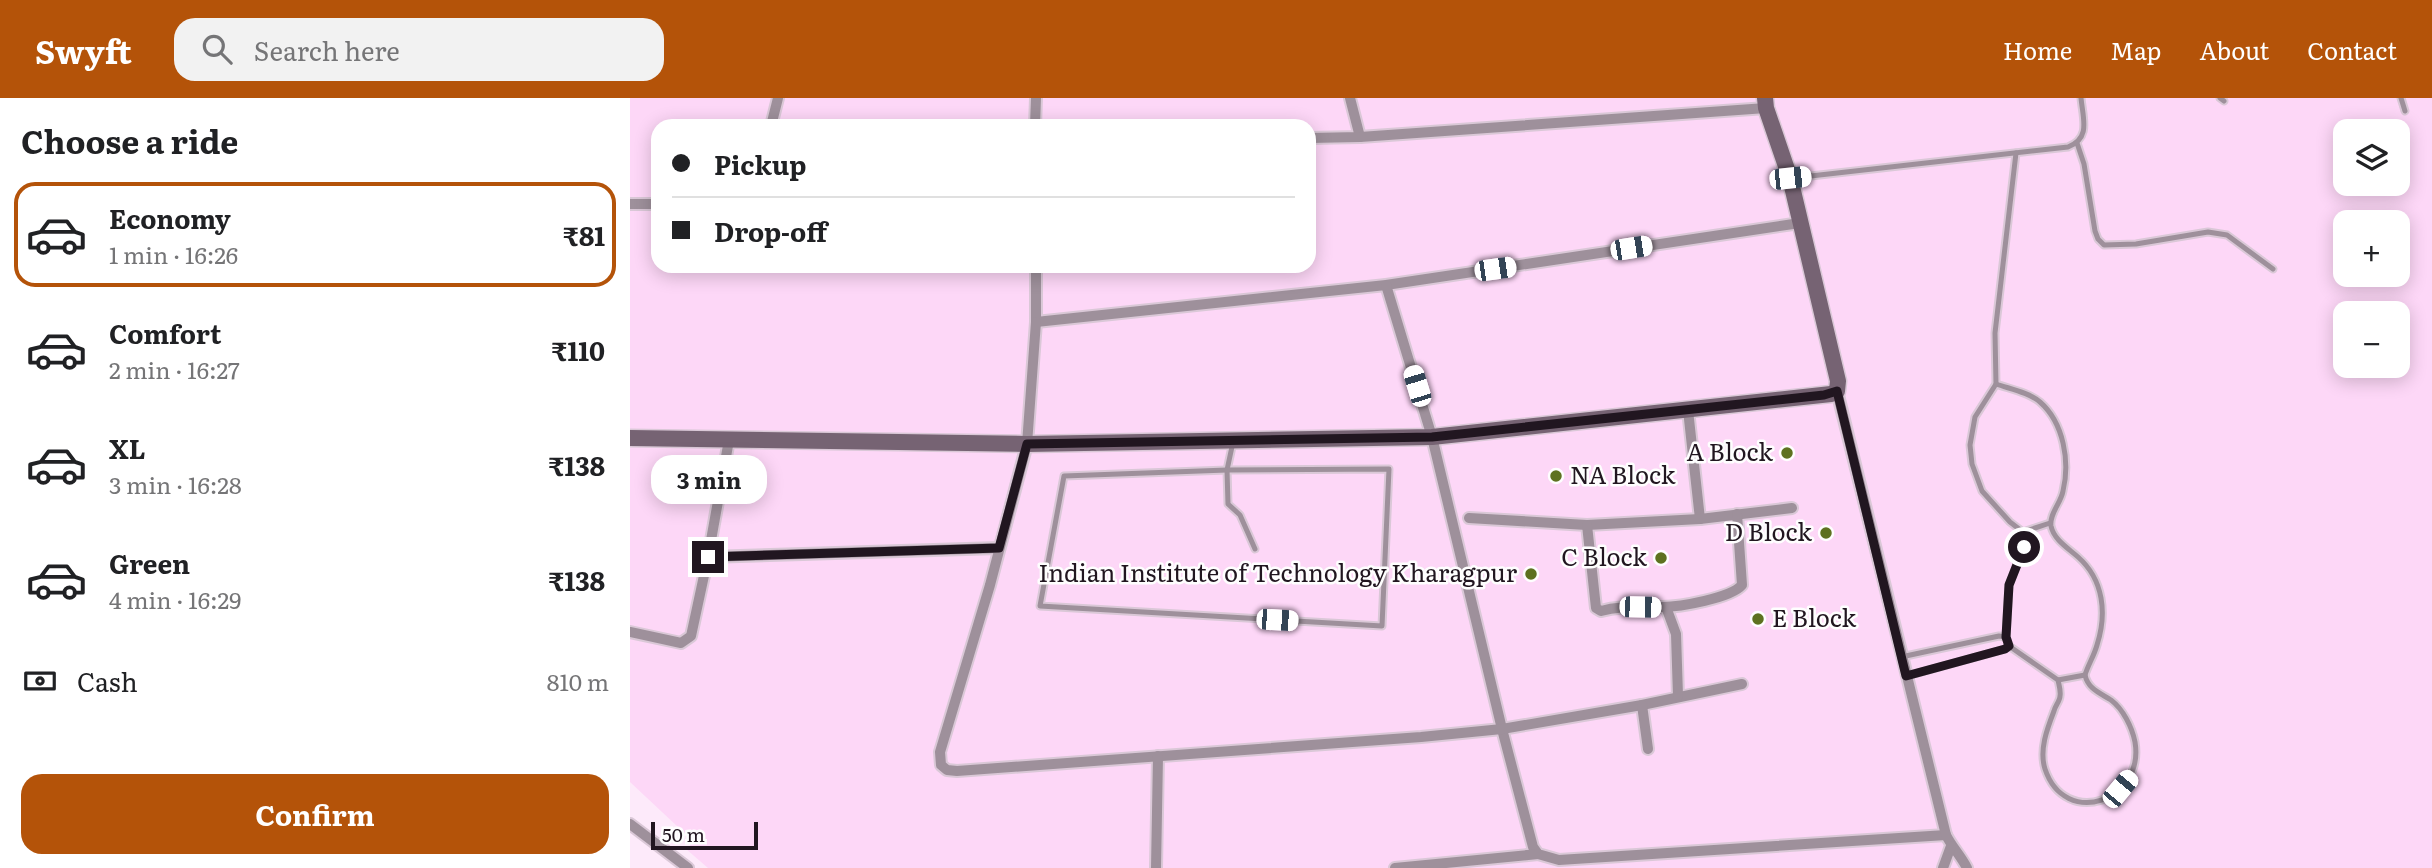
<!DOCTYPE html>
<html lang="en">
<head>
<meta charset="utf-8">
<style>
	body { margin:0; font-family:Literata,serif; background:#f2f2f2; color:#202124; height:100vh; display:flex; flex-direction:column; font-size:26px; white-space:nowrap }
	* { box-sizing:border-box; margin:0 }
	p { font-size:23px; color:#757577 }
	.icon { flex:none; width:38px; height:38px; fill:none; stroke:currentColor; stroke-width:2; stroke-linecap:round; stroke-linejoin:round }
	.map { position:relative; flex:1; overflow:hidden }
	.panel { display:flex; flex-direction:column; background:#fff; width:630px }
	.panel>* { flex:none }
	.guide { position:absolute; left:21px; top:21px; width:665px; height:154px; border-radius:21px; box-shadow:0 4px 18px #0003; display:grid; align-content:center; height:154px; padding:0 21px; background:#fff }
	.controls { position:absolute; left:1703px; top:21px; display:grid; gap:14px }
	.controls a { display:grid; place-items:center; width:77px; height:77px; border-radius:14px; background:#fff; box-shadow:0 4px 18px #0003; font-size:35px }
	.scale { position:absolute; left:21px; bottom:18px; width:107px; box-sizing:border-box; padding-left:7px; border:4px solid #211620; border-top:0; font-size:19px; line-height:24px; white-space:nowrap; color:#211620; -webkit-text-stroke:5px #fefefe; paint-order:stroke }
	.end { position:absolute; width:32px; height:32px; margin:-16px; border:9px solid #211620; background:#fff; box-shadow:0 0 0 4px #fff }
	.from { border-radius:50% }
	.bubble { position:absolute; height:49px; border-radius:21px; background:#fff; box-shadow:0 4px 18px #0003; font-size:23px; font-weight:700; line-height:49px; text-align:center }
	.car { position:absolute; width:21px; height:42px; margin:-21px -10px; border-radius:9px; box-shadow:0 0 5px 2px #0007; background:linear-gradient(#fff 24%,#345 0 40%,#fff 0 76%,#345 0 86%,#fff 0) }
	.guide b { display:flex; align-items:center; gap:24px; height:66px; font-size:26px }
	.guide b+b { border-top:2px solid #e0e0e0 }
	.guide i { width:18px; height:18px; background:#202124 }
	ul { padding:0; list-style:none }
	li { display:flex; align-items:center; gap:21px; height:105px; margin:0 14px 10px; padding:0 7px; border:4px solid transparent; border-radius:21px }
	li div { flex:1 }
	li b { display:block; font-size:26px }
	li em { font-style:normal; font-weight:700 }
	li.active { border-color:#b45309 }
	li>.icon { width:63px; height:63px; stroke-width:1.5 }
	h2 { padding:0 21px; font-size:32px; line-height:84px }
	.pay { display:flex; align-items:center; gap:18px; height:77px; padding:0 21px; font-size:26px }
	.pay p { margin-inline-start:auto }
	.cta { display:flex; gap:14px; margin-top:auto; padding:14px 21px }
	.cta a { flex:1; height:80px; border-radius:21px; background:#b45309; color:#fff; font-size:28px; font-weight:700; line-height:80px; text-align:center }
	header { display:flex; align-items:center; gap:42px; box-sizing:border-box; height:98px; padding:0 35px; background:#b45309; color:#fff }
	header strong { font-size:33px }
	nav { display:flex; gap:38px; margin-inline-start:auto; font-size:24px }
	.search { width:490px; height:63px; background:#f2f2f2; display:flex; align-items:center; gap:18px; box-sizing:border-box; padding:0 24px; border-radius:21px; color:#757577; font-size:26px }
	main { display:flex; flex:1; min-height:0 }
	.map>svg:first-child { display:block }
</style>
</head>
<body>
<header>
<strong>Swyft</strong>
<div class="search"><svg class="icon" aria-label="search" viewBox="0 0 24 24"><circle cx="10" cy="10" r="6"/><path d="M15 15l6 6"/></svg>Search here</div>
<nav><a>Home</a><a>Map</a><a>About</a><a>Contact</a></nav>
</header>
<main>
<section class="panel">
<h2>Choose a ride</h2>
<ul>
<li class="active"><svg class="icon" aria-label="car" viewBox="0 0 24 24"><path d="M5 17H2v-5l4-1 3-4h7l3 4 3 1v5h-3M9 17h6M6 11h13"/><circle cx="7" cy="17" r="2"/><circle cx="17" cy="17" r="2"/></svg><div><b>Economy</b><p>1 min · 16:26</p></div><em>₹81</em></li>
<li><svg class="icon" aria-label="car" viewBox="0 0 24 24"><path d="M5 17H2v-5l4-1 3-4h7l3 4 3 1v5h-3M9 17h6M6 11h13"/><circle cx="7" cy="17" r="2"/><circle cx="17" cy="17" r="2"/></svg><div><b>Comfort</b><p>2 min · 16:27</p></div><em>₹110</em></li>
<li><svg class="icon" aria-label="car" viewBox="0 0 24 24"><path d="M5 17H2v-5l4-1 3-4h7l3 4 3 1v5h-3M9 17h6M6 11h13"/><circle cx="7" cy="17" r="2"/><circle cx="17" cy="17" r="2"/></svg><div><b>XL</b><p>3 min · 16:28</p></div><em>₹138</em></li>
<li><svg class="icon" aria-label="car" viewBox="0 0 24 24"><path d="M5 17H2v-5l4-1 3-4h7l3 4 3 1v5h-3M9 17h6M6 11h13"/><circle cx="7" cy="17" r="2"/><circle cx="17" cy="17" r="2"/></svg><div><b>Green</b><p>4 min · 16:29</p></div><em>₹138</em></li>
</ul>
<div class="pay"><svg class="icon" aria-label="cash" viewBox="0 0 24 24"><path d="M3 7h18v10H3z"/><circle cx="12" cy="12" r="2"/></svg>Cash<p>810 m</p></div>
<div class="cta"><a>Confirm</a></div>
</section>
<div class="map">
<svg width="1802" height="770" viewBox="0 0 1802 770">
	<rect width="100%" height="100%" fill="#fdeafa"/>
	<path fill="#fdd7f7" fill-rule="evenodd" d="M0,0H1802V770H78L56,751L64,744L0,684ZM28,28H679V168H28ZM1715,33H1768V86H1715ZM1715,124H1768V177H1715ZM1715,215H1768V268H1715Z"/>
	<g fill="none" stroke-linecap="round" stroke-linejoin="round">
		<g stroke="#dac8d7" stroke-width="9">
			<g id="lane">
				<polyline points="1590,0 1594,3"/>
				<polyline points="1771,0 1775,13"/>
				<polyline points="1447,45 1454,66 1465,133 1468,141 1474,147 1506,146 1578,134 1597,137 1643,171"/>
				<path d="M1163,80L1438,49C1461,40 1453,21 1451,0"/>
				<path d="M1366,286C1380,291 1398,294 1410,304C1434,325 1440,364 1433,393C1431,405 1419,416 1421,428C1424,442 1438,450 1448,459C1474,482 1477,516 1467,547C1464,558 1458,567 1455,577C1458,591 1470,595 1481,602C1493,611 1502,629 1505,644C1515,703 1435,731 1415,671C1409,652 1417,631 1424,613C1425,608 1430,603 1430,598C1431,593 1429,587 1428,582L1379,548"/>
				<polyline points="603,344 597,372 598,406 610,417 625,451"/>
				<polygon points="759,371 752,528 410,508 434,378 597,372"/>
				<polyline points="1393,434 1420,425"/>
				<polyline points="1376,539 1379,487 1394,449 1395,442 1393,434 1380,424 1352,393 1342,366 1340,347 1345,319 1366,286 1365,235 1386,55"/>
				<polyline points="1271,559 1369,538 1376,539 1379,548 1375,551 1277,578"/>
				<polyline points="1428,582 1455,577"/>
			</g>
		</g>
		<g stroke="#dac8d7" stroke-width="14">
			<g id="street">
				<polyline points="720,0 730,39"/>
				<polyline points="141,28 148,0"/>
				<polyline points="405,28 406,0"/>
				<polyline points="679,40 730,39 1136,10"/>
				<polyline points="0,106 28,106"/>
				<polyline points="406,168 406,224 756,187 1170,125"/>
				<polyline points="756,187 802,339 872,631 903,749 908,756 929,762 1316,737"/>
				<polyline points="406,224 397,346 360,487 310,654 311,667 317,672 327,673 791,639 872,631 1012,607 1112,586"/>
				<path d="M1207,293L1316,737C1322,749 1331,758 1337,770"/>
				<polyline points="1058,312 1070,421"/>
				<polyline points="839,420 957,427 1070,421 1162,410"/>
				<path d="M957,427L966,510L971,513C991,507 1011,510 1032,509C1050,509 1101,500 1112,487L1107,416"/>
				<polyline points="78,459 99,342"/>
				<polyline points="1036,509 1046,536 1048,598"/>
				<polyline points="0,534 51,545 61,538 78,459 369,450"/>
				<polyline points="1012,607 1018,651"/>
				<polyline points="0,726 58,770"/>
				<polyline points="526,770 528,658"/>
				<polyline points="765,770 908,756"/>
				<polyline points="1313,770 1321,748"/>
			</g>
		</g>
		<g stroke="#dac8d7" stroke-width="19">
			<polyline id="secondary" points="0,340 397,346 802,339 1201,296 1207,293 1208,283 1160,80 1136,10 1135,0"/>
		</g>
		<use href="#lane" stroke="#9e909b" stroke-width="5"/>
		<use href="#street" stroke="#9e909b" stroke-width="10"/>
		<use href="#secondary" stroke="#766373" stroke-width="16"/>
	</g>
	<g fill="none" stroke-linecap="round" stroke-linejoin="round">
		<polyline stroke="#211620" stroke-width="9" points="78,459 369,450 397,346 802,339 1194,297 1207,293 1276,578 1375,551 1379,548 1376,539 1379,487 1394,449"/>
	</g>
	<g fill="#5e7120" stroke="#fefefe" stroke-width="2.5">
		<circle cx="1157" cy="355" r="7"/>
		<circle cx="926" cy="378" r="7"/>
		<circle cx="1196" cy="435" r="7"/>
		<circle cx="1031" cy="460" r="7"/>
		<circle cx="901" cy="476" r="7"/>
		<circle cx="1128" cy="521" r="7"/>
	</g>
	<g text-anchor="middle" stroke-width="5" stroke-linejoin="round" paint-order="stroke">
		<g font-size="24" fill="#211620" stroke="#fefefe" text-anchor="end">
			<text x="1143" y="363">A Block</text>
			<text x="940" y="386" text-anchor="start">NA Block</text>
			<text x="1182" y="443">D Block</text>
			<text x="1017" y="468">C Block</text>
			<text x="887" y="484">Indian Institute of Technology Kharagpur</text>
			<text x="1142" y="529" text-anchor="start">E Block</text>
		</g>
	</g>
</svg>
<div class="controls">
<a><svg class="icon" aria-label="layers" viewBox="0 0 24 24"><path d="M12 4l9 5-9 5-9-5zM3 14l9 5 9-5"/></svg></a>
<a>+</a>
<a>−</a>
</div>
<div class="scale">50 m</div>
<i class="end from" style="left:1394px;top:449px"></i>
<i class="end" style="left:78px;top:459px"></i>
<div class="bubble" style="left:21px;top:357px;width:116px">3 min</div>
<i class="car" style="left:1160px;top:80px;rotate:84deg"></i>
<i class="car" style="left:1001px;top:150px;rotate:81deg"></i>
<i class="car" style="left:865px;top:171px;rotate:82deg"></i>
<i class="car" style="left:787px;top:288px;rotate:343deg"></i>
<i class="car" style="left:1010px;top:509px;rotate:91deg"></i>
<i class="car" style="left:647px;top:522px;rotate:93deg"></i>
<i class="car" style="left:1490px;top:691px;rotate:40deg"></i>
<div class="guide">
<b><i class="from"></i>Pickup</b>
<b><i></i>Drop-off</b>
</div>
</div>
</main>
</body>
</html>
